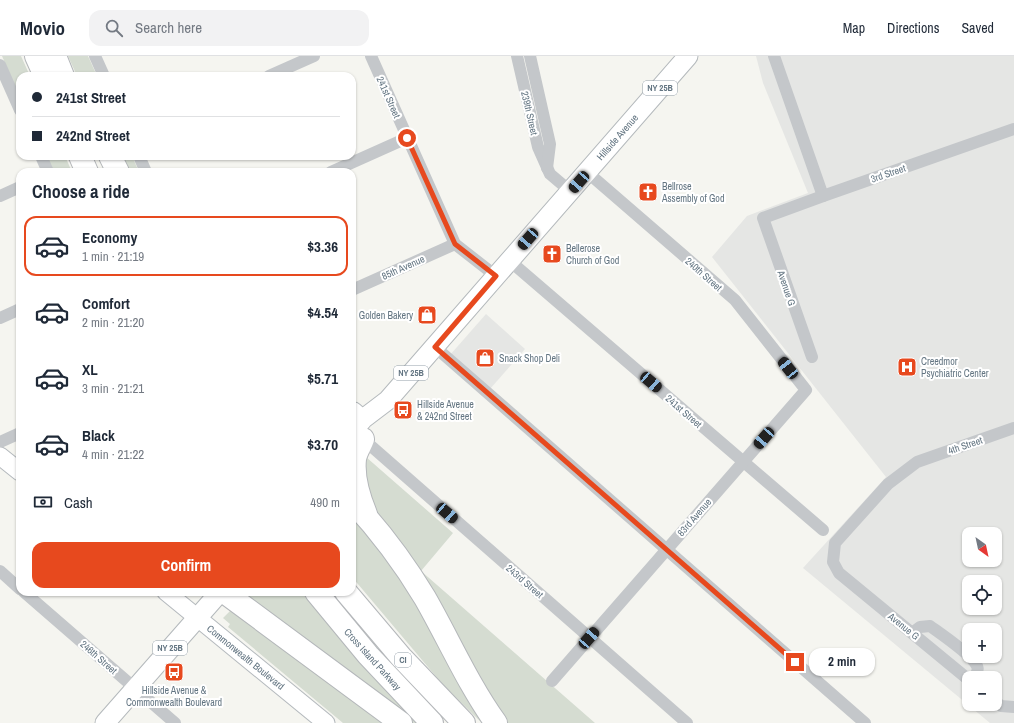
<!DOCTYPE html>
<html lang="en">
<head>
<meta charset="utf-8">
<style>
	body { margin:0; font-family:"Archivo Narrow",sans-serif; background:#f2f2f3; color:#1f2937; height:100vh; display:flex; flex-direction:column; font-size:15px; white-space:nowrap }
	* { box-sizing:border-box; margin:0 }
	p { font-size:13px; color:#747a83 }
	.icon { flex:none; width:22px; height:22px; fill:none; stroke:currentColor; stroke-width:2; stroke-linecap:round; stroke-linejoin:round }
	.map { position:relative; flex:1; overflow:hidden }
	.sheet { position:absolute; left:16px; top:112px; width:340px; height:428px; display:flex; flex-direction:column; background:#fff; border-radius:12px; box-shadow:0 1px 3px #0004 }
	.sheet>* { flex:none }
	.banner { position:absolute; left:16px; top:16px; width:340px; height:88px; border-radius:12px; box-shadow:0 1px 3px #0004; display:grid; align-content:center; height:88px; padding:0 16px; background:#fff }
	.needle { width:26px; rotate:147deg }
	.buttons { position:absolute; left:962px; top:471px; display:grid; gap:8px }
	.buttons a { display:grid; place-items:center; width:40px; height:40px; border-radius:8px; background:#fff; box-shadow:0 1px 3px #0004; font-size:20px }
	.end { position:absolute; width:18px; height:18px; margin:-9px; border:5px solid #e7491e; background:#fff; box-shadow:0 0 0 2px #fff }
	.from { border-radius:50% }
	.bubble { position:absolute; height:28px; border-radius:12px; background:#fff; box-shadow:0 1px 3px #0004; font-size:13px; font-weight:700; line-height:28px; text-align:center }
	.car { position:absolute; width:12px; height:24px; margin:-12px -6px; border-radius:5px; box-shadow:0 0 3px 1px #0007; background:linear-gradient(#222 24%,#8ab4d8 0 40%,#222 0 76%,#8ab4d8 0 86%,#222 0) }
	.banner b { display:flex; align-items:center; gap:14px; height:38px; font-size:15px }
	.banner b+b { border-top:1px solid #e0e1e3 }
	.banner i { width:10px; height:10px; background:#1f2937 }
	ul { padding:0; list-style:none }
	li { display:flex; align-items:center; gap:12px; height:60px; margin:0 8px 6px; padding:0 8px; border:2px solid transparent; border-radius:12px }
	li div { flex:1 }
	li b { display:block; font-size:15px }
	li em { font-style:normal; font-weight:700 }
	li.current { border-color:#e7491e }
	li>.icon { width:36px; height:36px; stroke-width:1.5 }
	h2 { padding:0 16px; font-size:18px; line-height:48px }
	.pay { display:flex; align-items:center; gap:10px; height:44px; padding:0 16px; font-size:15px }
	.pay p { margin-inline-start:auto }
	.cta { display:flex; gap:8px; margin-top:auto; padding:8px 16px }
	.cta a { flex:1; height:46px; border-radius:12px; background:#e7491e; color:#fff; font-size:16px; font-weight:700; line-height:46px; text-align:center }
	header { display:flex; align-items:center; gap:24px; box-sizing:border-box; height:56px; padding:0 20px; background:#fff; border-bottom:1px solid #e0e1e3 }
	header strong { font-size:19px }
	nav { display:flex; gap:22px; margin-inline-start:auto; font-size:14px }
	.search { width:280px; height:36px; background:#f2f2f3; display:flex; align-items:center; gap:10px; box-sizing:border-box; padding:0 14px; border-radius:12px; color:#747a83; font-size:15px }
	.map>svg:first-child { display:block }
</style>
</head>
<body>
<header>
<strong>Movio</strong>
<div class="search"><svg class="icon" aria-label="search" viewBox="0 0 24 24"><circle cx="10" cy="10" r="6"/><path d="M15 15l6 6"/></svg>Search here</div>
<nav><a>Map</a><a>Directions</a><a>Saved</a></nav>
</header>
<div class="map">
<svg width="1014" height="667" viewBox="0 0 1014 667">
	<rect width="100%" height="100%" fill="#f5f5f0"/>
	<g fill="#e5e6e4" fill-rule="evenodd">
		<path d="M756,0H1014V667H990L803,512L886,421L712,201L747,160L808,137L763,27ZM969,478H995V504H969ZM969,526H995V552H969ZM969,574H995V600H969ZM969,622H995V648H969Z"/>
		<polygon points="486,258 525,293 490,333 450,299"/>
	</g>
	<g fill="#d5dcd1">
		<polygon points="2,0 21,0 30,20 20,20 20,41"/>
		<polygon points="68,0 88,0 97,20 77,20"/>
		<polygon points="46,100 65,100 72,116 53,116"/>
		<polygon points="113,100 132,100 139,116 123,116"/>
		<polygon points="366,401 453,477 421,515 595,667 502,667 359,431"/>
		<polygon points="352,454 388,498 489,667 482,667 444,630 352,521"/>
		<polygon points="248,536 306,536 421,667 409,667 242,544"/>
		<polygon points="233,552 391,667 343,667 228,571 230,568 223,562"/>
	</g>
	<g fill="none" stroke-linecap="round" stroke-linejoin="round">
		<g stroke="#b4b9bd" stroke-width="19">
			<g id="secondary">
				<polyline points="352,355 354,355 363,363"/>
				<polyline points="0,400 20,416"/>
				<polyline points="166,536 326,667"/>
			</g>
		</g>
		<g stroke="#b4b9bc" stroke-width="21">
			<g id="primary">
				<polyline points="352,376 363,363 388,344 688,0"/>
				<polyline points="105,667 220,536"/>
			</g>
		</g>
		<g stroke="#b4b7ba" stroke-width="24">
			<g id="highway">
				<polyline points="36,0 45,20"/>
				<polyline points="55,0 63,20"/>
				<polyline points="80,100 87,116"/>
				<polyline points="110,100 118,116"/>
				<path d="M363,383C361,389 356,396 355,403C353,421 359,441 366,458"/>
				<path d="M352,445C380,475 404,507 425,542C449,584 468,628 496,667"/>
				<polyline points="224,536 401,667"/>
				<polyline points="316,536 368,599 432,667"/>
				<polyline points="346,536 401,601 464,667"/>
			</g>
		</g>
		<g stroke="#c4c7ca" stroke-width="12">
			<polyline points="95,0 104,20"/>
			<polyline points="371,0 455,188 496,220"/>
			<polyline points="517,0 538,91 550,118 570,135"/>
			<polyline points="530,0 550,88 547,112"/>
			<polyline points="774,0 823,140"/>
			<polyline points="0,9 20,54"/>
			<polyline points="269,20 314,0"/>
			<polyline points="41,100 48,116"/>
			<polyline points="139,100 146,116"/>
			<polyline points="331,116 407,82"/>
			<polyline points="0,140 20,131"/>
			<polyline points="510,205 823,474"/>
			<polyline points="352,234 455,188"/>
			<polyline points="0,262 20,253"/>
			<polyline points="435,291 865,667"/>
			<polyline points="812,301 763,162 823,140 1014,73"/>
			<polyline points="363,383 687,667"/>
			<polyline points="0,386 20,377"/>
			<polyline points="0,515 20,533"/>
			<polyline points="24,536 175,667"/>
			<path d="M912,577L920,571L930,570C941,578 972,599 977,610C979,614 976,618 974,622"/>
			<polyline points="969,624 839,517 833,506 835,487 888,428 917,406 1014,372"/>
			<polyline points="552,625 806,334 735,244 587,116"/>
			<polyline points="995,645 1001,650 1014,651"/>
		</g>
		<use href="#secondary" stroke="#fff" stroke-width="17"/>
		<use href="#primary" stroke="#fff" stroke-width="19"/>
		<use href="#highway" stroke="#fff" stroke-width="22"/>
	</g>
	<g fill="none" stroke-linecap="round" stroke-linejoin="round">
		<polyline stroke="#e7491e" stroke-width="5" points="407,82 455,188 496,220 435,291 795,606"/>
	</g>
	<defs>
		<g id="church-square" transform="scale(1)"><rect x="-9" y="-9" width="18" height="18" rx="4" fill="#e7491e" stroke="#fff"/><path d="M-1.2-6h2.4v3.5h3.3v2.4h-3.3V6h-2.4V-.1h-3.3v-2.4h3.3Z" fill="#fff"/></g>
		<g id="shop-square" transform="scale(1)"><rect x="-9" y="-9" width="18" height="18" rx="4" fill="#e7491e" stroke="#fff"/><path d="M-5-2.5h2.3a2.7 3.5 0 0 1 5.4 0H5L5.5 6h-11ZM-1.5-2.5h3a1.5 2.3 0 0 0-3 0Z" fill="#fff"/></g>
		<g id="hospital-square" transform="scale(1)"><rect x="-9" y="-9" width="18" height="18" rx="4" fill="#e7491e" stroke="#fff"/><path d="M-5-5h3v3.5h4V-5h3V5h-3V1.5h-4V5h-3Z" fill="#fff"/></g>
		<g id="bus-square" transform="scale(1)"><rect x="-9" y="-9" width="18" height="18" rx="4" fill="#e7491e" stroke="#fff"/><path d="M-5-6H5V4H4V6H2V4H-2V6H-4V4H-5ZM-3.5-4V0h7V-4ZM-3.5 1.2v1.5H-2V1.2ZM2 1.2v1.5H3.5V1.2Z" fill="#fff"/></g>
	</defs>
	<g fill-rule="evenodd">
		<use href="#church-square" x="648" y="136"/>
		<use href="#church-square" x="552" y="198"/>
		<use href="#shop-square" x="427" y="259"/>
		<use href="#shop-square" x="485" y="302"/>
		<use href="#hospital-square" x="907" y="311"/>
		<use href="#bus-square" x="403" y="354"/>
		<use href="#bus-square" x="174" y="616"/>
	</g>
	<g text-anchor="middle" stroke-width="4" stroke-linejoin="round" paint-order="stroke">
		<g fill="#fff" stroke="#929ea8" stroke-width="1">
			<rect x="643" y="25" width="34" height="14" rx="3"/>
			<rect x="394" y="310" width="34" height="14" rx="3"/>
			<rect x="153" y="585" width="34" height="14" rx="3"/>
			<rect x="395" y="597" width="16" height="14" rx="3"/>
		</g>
		<g font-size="9" font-weight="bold" fill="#637582">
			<text x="660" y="35">NY 25B</text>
			<text x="411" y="320">NY 25B</text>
			<text x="170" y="595">NY 25B</text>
			<text x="403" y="607">CI</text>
		</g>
		<g font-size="10" fill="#637582" stroke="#fff">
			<text transform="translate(389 41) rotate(66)" y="4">241st Street</text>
			<text transform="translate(530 57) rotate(77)" y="4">239th Street</text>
			<text transform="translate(617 81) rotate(-49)" y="4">Hillside Avenue</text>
			<text transform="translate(888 117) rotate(-19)" y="4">3rd Street</text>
			<text transform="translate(403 211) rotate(-24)" y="4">85th Avenue</text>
			<text transform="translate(704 218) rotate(41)" y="4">240th Street</text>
			<text transform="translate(787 232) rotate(71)" y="4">Avenue G</text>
			<text transform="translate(684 355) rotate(41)" y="4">241st Street</text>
			<text transform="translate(965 389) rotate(-19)" y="4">4th Street</text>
			<text transform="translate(694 461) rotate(-49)" y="4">83rd Avenue</text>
			<text transform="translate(525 525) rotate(41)" y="4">243rd Street</text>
			<text transform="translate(904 570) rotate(39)" y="4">Avenue G</text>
			<text transform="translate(99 601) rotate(41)" y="4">246th Street</text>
			<text transform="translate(246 601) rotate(39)" y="4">Commonwealth Boulevard</text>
			<text transform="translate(373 603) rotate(48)" y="4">Cross Island Parkway</text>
		</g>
		<g font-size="10" fill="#637582" stroke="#fff" text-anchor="start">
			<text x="662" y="134">Bellrose<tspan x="662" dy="12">Assembly of God</tspan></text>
			<text x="566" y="196">Bellerose<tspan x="566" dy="12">Church of God</tspan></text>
			<text x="413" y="263" text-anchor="end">Golden Bakery</text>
			<text x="499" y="306">Snack Shop Deli</text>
			<text x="921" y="309">Creedmor<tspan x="921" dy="12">Psychiatric Center</tspan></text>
			<text x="417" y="352">Hillside Avenue<tspan x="417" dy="12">&amp; 242nd Street</tspan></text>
			<text x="174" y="638" text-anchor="middle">Hillside Avenue &amp;<tspan x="174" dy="12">Commonwealth Boulevard</tspan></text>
		</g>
	</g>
</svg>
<div class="buttons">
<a><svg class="needle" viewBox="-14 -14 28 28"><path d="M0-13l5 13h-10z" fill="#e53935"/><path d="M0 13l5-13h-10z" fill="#747a83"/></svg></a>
<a><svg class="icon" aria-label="locate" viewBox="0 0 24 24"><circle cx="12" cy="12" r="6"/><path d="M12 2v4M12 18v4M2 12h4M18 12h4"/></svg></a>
<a>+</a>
<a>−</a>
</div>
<i class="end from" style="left:407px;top:82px"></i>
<i class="end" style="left:795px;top:606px"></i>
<div class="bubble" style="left:809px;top:592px;width:66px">2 min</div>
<i class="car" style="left:579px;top:126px;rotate:221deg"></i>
<i class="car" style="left:528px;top:183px;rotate:221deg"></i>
<i class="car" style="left:788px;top:312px;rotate:322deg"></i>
<i class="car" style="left:651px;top:326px;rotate:131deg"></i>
<i class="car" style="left:764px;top:382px;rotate:221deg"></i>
<i class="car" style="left:447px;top:457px;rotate:131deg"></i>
<i class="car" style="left:589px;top:582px;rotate:41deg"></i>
<div class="banner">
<b><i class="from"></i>241st Street</b>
<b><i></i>242nd Street</b>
</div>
<section class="sheet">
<h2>Choose a ride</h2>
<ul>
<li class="current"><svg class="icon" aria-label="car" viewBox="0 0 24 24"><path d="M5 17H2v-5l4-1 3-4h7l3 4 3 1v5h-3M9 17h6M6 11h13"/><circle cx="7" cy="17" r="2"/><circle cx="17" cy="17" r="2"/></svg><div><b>Economy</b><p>1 min · 21:19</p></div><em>$3.36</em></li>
<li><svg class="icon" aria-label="car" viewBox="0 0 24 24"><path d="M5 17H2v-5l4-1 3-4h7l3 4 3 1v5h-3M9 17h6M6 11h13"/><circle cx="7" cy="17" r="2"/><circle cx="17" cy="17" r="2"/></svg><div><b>Comfort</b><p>2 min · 21:20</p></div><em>$4.54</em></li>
<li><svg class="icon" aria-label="car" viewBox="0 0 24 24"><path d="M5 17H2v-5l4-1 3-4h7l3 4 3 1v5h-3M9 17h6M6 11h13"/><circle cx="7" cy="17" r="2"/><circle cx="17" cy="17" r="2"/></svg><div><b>XL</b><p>3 min · 21:21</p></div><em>$5.71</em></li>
<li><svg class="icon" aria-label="car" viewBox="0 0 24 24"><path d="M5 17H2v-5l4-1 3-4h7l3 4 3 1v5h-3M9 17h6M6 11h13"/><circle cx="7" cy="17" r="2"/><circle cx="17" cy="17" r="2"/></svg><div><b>Black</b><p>4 min · 21:22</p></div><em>$3.70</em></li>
</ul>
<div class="pay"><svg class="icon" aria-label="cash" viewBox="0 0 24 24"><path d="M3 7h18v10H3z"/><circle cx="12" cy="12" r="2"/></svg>Cash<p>490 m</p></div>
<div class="cta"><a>Confirm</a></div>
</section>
</div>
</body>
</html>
